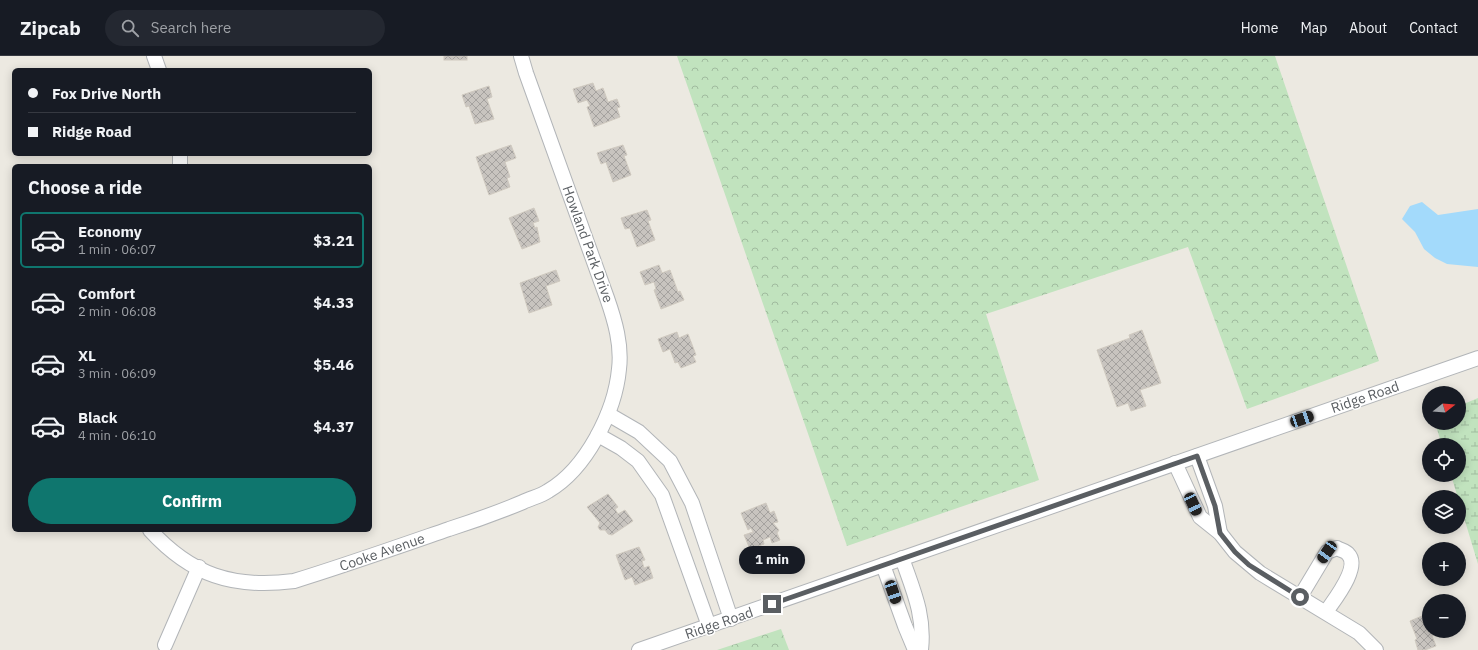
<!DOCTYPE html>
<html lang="en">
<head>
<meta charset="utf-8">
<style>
	body { margin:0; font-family:"IBM Plex Sans",sans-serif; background:#242831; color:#f1f3f6; height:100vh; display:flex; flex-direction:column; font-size:15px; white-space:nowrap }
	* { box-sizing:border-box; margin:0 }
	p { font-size:13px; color:#9ea1a6 }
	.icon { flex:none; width:22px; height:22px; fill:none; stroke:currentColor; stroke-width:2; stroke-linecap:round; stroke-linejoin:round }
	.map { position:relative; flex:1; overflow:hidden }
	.sheet { position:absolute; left:12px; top:108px; width:360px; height:368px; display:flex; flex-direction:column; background:#171b24; border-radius:6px; box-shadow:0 2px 10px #0003 }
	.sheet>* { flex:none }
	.guide { position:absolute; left:12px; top:12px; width:360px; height:88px; border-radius:6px; box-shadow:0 2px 10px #0003; display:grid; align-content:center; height:88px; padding:0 16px; background:#171b24 }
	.needle { width:26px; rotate:73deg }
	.fabs { position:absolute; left:1422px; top:330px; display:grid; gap:8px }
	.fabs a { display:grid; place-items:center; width:44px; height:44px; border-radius:50%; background:#171b24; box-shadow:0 2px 10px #0003; font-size:20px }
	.end { position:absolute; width:18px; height:18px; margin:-9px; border:5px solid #5a5e62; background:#fff; box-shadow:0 0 0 2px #fff }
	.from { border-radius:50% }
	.bubble { position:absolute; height:28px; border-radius:14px; background:#171b24; box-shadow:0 2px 10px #0003; font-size:13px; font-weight:800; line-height:28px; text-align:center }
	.car { position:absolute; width:12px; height:24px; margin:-12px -6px; border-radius:5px; box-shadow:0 0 3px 1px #0007; background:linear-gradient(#222 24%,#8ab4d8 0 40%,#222 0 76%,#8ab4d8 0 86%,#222 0) }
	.guide b { display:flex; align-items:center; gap:14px; height:38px; font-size:15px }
	.guide b+b { border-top:1px solid #363941 }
	.guide i { width:10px; height:10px; background:#f1f3f6 }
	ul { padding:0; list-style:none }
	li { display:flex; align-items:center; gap:12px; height:56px; margin:0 8px 6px; padding:0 8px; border:2px solid transparent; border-radius:6px }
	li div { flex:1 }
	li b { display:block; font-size:15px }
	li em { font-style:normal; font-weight:800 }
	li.selected { border-color:#0f766e }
	li>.icon { width:36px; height:36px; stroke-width:1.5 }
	h2 { padding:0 16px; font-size:18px; line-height:48px }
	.primary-button { display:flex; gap:8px; margin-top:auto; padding:8px 16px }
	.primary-button a { flex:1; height:46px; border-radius:24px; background:#0f766e; color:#fff; font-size:16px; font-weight:800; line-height:46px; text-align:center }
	header { display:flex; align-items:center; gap:24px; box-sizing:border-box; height:56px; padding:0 20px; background:#171b24; border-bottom:1px solid #363941 }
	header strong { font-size:19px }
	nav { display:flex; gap:22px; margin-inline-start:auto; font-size:14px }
	.search { width:280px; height:36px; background:#242831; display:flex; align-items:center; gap:10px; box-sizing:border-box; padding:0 14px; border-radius:22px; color:#9ea1a6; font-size:15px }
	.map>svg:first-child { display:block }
</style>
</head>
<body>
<header>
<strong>Zipcab</strong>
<div class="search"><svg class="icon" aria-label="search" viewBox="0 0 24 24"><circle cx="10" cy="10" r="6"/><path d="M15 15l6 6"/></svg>Search here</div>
<nav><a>Home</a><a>Map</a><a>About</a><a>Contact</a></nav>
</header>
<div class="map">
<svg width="1478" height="594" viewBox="0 0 1478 594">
	<defs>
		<pattern id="forest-crowns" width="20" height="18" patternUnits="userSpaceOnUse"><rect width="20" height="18" fill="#c1e3be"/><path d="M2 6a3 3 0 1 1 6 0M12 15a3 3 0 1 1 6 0" fill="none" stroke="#a0bb9e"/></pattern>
		<pattern id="wetland-marsh" width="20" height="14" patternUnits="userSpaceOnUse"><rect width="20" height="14" fill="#c1e3be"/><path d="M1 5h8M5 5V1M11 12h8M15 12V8" fill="none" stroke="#a0bb9e"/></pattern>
		<pattern id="building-cross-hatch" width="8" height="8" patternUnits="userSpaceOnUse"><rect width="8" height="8" fill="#c8c4bf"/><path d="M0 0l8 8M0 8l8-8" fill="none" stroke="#a5a29f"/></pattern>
	</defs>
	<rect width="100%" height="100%" fill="#ece9e1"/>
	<g fill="url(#forest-crowns)">
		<polygon points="677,0 1275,0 1379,305 1247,353 1188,191 986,258 1039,424 847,490"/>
		<polygon points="781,573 789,594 717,594"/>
	</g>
	<polygon fill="url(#wetland-marsh)" points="1478,342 1478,508 1451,419 1459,419 1459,389 1442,389 1435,367 1459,367 1459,350"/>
	<polygon fill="#a3dafb" points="1422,146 1438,159 1478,153 1478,211 1447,208 1435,202 1424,193 1415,176 1402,163 1410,150"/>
	<g fill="url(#building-cross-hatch)" stroke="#d0cac0">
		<rect x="444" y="0" width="23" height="4"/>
		<polygon points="593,27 596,35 603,32 608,46 617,43 620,51 617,52 620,61 594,71 587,51 590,50 587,44 578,47 573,33"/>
		<polygon points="489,30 492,41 487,43 494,63 475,68 469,50 466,51 462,39"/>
		<polygon points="511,89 516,102 505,106 510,121 507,122 510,131 489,139 476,101"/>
		<polygon points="623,89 627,99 624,100 631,119 613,126 606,106 601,108 597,97"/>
		<polygon points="534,152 539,165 533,167 535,172 537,171 540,186 522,193 509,162"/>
		<polygon points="647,154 651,164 648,165 655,184 637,191 630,172 625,173 621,162"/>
		<polygon points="659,209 662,217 670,214 678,236 680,235 684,244 661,253 654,234 656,233 654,226 645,229 640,216"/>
		<polygon points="556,214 560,225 546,230 552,249 529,257 520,227"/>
		<polygon points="1142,274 1161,327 1140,334 1146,350 1131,355 1128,347 1117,351 1097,294 1130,282 1129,279"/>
		<polygon points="677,276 679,282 688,278 696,299 693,300 696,306 681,312 678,306 675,307 670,293 663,296 658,283"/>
		<polygon points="608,438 618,451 615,453 618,458 625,454 633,465 612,479 608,478 605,474 600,474 598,471 600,467 587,451"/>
		<polygon points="766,447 770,457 774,455 778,466 773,467 779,474 777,477 780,484 772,487 770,481 763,484 764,488 750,493 744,479 753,476 751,472 748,474 741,457"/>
		<polygon points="639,491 645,504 642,505 644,512 649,510 653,522 635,529 632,521 625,524 616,499"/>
		<polygon points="1427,558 1429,575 1441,576 1432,580 1436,590 1425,594 1418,594 1415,584 1417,583 1410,565"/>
	</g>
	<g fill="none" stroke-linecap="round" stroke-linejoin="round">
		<g stroke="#b2b5b8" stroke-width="16">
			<g id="minor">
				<polyline points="154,0 159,14"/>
				<polyline points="180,110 180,98"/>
				<polyline points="608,358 639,376 670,405 692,447 731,563"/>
				<polyline points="598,379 621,392 638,405 662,439 709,570"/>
				<polyline points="1197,400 1215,450 1220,477"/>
				<polyline points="1175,407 1200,461 1220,477 1235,496 1260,517 1359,577 1376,594"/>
				<path d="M150,474C191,519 233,533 294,525C346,509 397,491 449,473C474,465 499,456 523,446C531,442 541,440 548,435C586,413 615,356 619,313C622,289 615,265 607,242L526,17L521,0"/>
				<path d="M902,502C913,534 925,559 921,594"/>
				<polyline points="883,509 905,570 915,594"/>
				<path d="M1300,541L1327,496L1337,492C1340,494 1346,495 1348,498C1361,511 1334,544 1326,556"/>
				<polyline points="165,589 199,511"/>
				<polyline points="639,594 1478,302"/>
			</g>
		</g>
		<use href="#minor" stroke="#fff" stroke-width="14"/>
	</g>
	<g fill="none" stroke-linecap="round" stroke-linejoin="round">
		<polyline stroke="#5a5e62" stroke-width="5" points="772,548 1197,400 1215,450 1220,477 1235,496 1249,509 1300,541"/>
	</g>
	<g text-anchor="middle" stroke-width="3" stroke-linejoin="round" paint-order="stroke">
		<g font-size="14" fill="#5a5e62" stroke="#fff">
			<text transform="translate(588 188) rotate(70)" y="5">Howland Park Drive</text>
			<text transform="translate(1365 341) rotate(-19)" y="5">Ridge Road</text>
			<text transform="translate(382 496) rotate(-19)" y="5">Cooke Avenue</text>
			<text transform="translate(719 567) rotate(-19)" y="5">Ridge Road</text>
		</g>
	</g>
</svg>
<div class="fabs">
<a><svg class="needle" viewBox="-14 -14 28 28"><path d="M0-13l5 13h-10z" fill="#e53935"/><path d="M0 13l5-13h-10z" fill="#9ea1a6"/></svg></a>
<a><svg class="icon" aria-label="locate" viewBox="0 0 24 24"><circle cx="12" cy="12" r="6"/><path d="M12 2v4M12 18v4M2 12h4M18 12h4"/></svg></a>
<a><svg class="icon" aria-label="layers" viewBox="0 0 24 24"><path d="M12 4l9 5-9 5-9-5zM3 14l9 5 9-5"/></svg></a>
<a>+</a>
<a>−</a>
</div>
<i class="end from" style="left:1300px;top:541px"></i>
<i class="end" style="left:772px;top:548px"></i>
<div class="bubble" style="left:739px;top:490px;width:66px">1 min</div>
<i class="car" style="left:1302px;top:363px;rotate:71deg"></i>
<i class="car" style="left:1193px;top:448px;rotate:155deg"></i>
<i class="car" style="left:1327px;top:496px;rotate:215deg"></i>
<i class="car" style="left:893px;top:536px;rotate:161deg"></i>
<div class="guide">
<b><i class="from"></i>Fox Drive North</b>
<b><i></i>Ridge Road</b>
</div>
<section class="sheet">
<h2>Choose a ride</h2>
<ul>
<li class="selected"><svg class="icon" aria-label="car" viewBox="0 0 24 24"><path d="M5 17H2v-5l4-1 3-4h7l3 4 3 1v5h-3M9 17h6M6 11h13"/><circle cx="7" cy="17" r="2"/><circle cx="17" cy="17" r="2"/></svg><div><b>Economy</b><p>1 min · 06:07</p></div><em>$3.21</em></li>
<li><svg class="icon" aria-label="car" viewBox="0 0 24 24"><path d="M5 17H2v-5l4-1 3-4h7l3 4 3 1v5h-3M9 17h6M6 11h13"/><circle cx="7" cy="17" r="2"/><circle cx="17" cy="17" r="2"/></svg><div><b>Comfort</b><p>2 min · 06:08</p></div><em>$4.33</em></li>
<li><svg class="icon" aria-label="car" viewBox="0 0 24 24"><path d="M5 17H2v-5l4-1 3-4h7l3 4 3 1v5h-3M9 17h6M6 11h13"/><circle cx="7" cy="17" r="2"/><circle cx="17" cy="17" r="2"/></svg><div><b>XL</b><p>3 min · 06:09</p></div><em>$5.46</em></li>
<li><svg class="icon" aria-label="car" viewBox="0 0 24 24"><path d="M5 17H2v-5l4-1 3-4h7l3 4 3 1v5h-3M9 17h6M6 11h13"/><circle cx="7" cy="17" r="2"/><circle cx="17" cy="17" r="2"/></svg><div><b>Black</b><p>4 min · 06:10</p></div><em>$4.37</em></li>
</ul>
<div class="primary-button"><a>Confirm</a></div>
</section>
</div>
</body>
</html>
